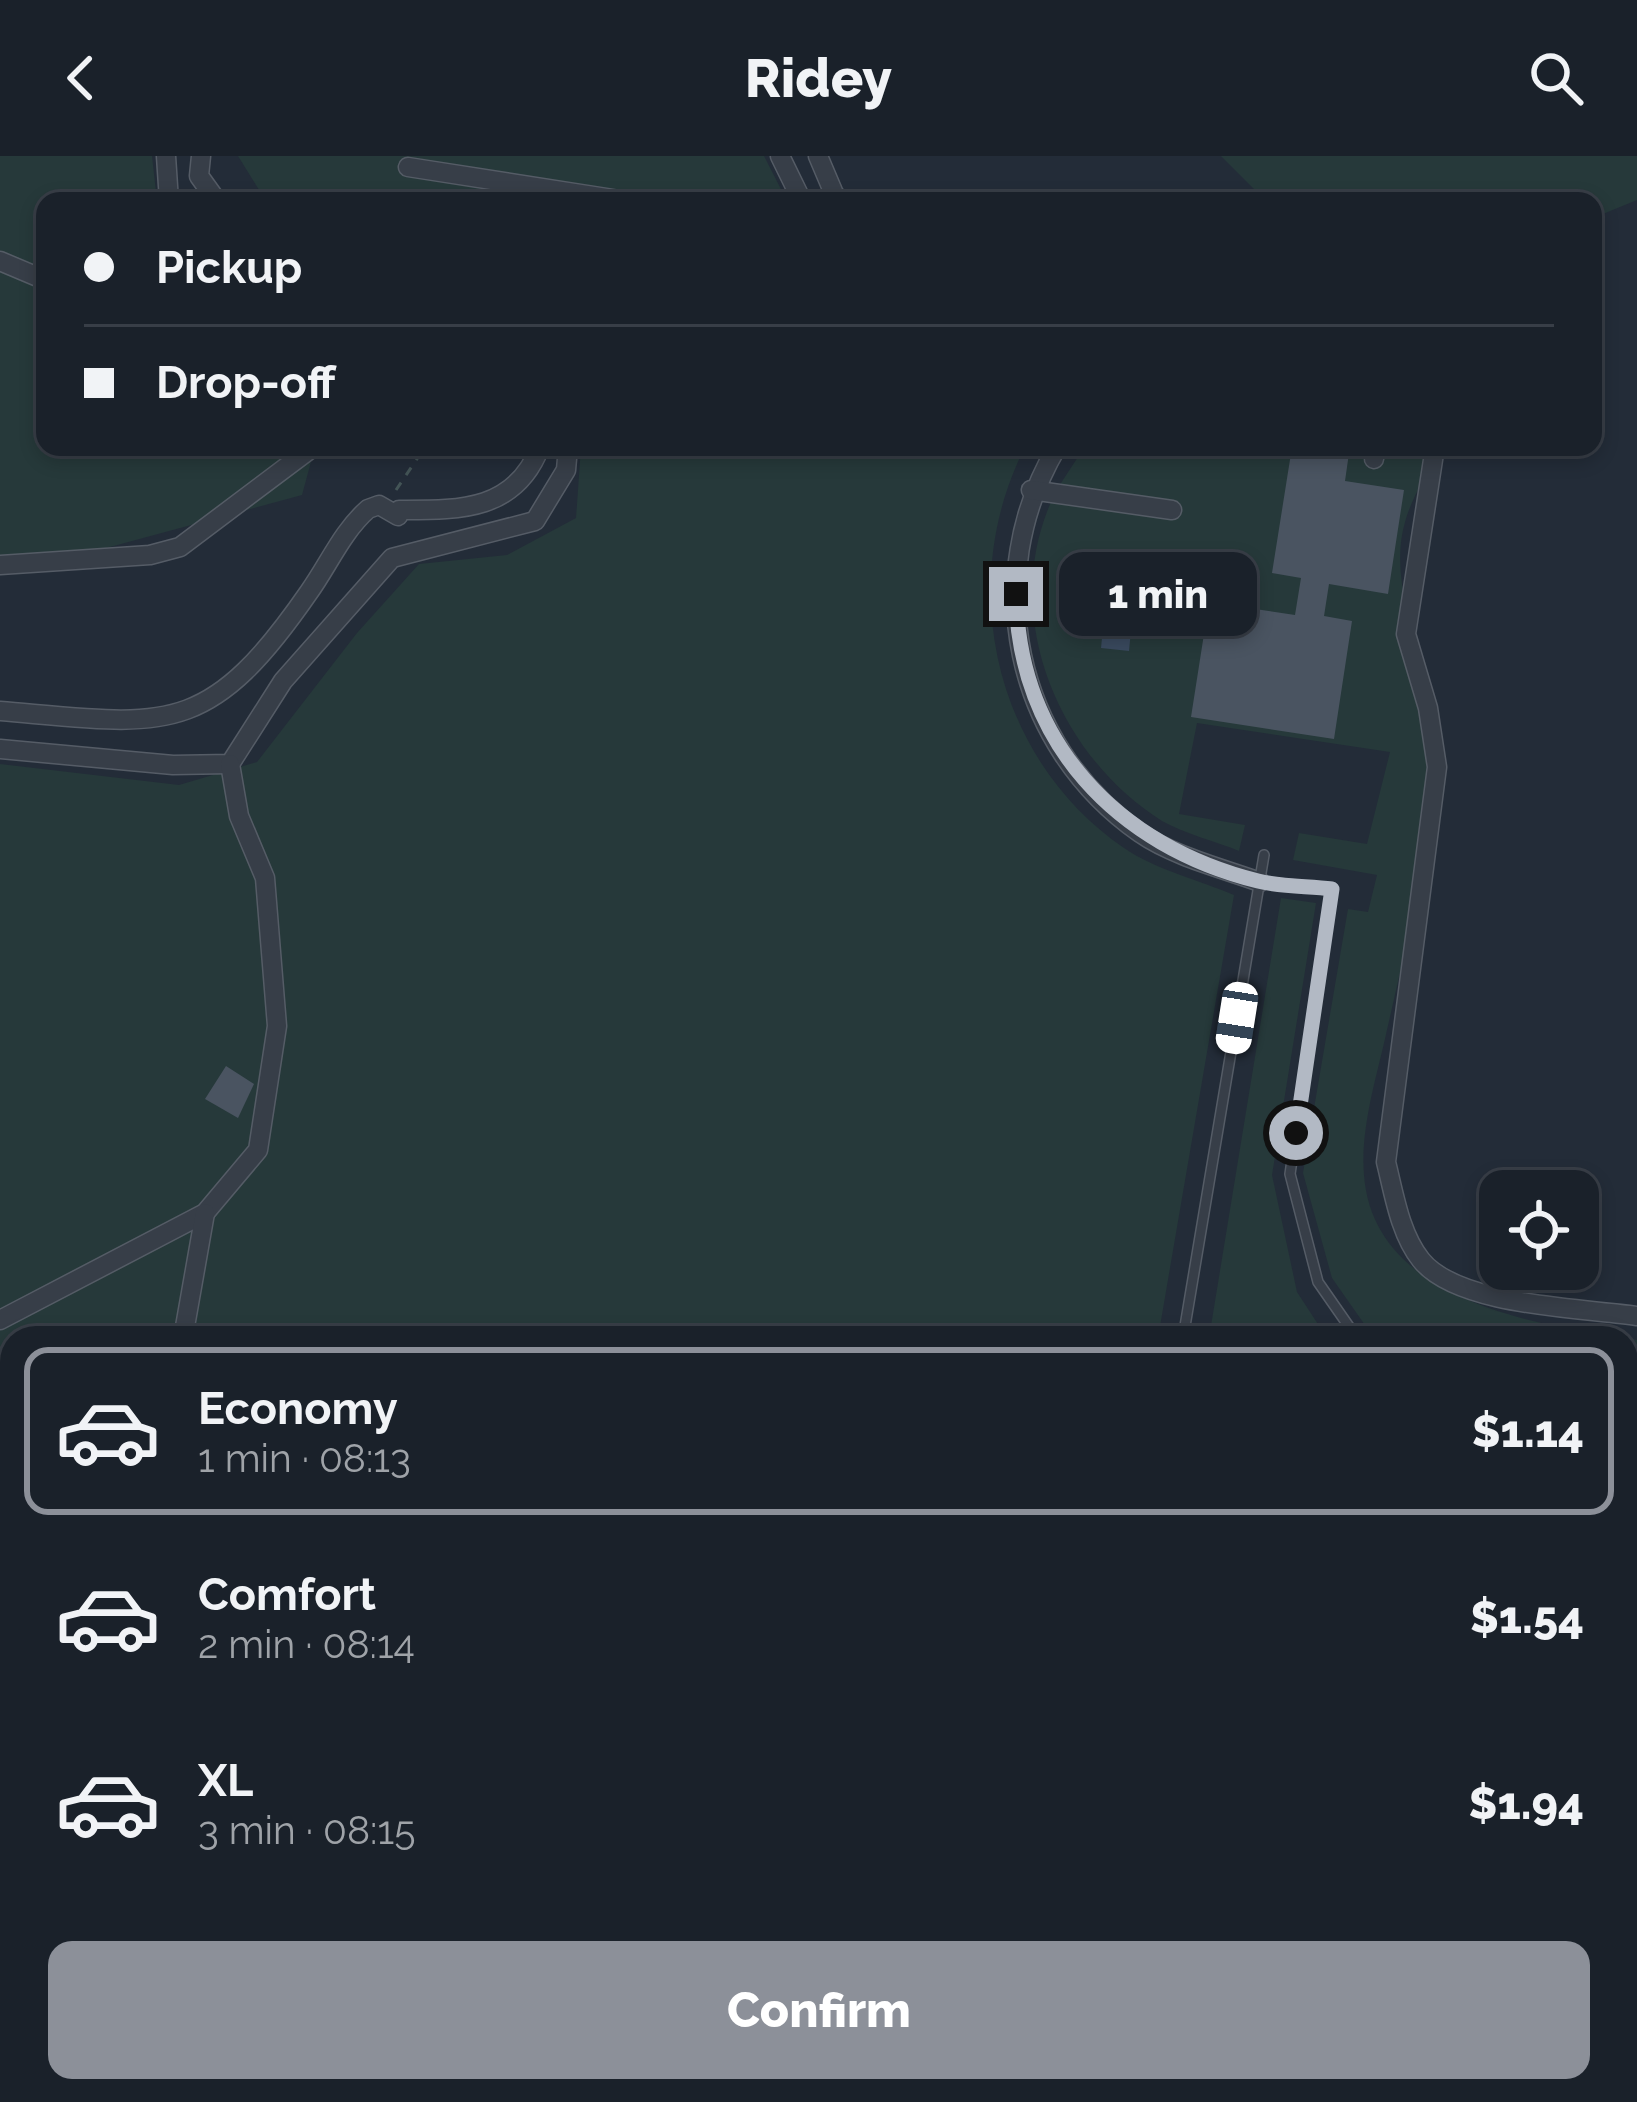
<!DOCTYPE html>
<html lang="en">
<head>
<meta charset="utf-8">
<style>
	body { margin:0; font-family:Raleway,sans-serif; background:#232932; color:#f1f3f6; height:100vh; display:flex; flex-direction:column; font-size:45px; white-space:nowrap }
	* { box-sizing:border-box; margin:0 }
	p { font-size:39px; color:#9fa3a8 }
	.icon { flex:none; width:66px; height:66px; fill:none; stroke:currentColor; stroke-width:2; stroke-linecap:round; stroke-linejoin:round }
	.map { position:relative; flex:1; overflow:hidden }
	.details { position:absolute; left:0px; top:1170px; width:1638px; height:777px; display:flex; flex-direction:column; background:#1a212a; border-radius:36px 36px 0 0; box-shadow:0 6px 18px #0003,0 0 0 3px #383e47 }
	.details>* { flex:none }
	.banner { position:absolute; left:36px; top:36px; width:1566px; height:264px; border-radius:24px; box-shadow:0 6px 18px #0003,0 0 0 3px #383e47; display:grid; align-content:center; height:264px; padding:0 48px; background:#1a212a }
	.tools { position:absolute; left:1479px; top:1014px; display:grid; gap:24px }
	.tools a { display:grid; place-items:center; width:120px; height:120px; border-radius:24px; background:#1a212a; box-shadow:0 6px 18px #0003,0 0 0 3px #383e47; font-size:60px }
	.end { position:absolute; width:54px; height:54px; margin:-27px; border:15px solid #b2b9c4; background:#111; box-shadow:0 0 0 6px #111 }
	.from { border-radius:50% }
	.bubble { position:absolute; height:84px; border-radius:24px; background:#1a212a; box-shadow:0 6px 18px #0003,0 0 0 3px #383e47; font-size:39px; font-weight:800; line-height:84px; text-align:center }
	.car { position:absolute; width:36px; height:72px; margin:-36px -18px; border-radius:15px; box-shadow:0 0 9px 3px #0007; background:linear-gradient(#fff 24%,#345 0 40%,#fff 0 76%,#345 0 86%,#fff 0) }
	.banner b { display:flex; align-items:center; gap:42px; height:114px; font-size:45px }
	.banner b+b { border-top:3px solid #383e47 }
	.banner i { width:30px; height:30px; background:#f1f3f6 }
	ul { padding:21px 0 0; list-style:none }
	li { display:flex; align-items:center; gap:36px; height:168px; margin:0 24px 18px; padding:0 24px; border:6px solid transparent; border-radius:24px }
	li div { flex:1 }
	li b { display:block; font-size:45px }
	li em { font-style:normal; font-weight:800 }
	li.active { border-color:#8c9099 }
	li>.icon { width:108px; height:108px; stroke-width:1.5 }
	.primary-button { display:flex; gap:24px; margin-top:auto; padding:24px 48px }
	.primary-button a { flex:1; height:138px; border-radius:24px; background:#8c9099; color:#fff; font-size:48px; font-weight:800; line-height:138px; text-align:center }
	header { display:flex; justify-content:space-between; align-items:center; height:156px; padding:0 48px; background:#1a212a; font-size:54px; font-weight:800 }
	.map>svg:first-child { display:block }
</style>
</head>
<body>
<header><svg class="icon" aria-label="back" viewBox="0 0 24 24"><path d="M15 5l-7 7 7 7"/></svg>Ridey<svg class="icon" aria-label="search" viewBox="0 0 24 24"><circle cx="10" cy="10" r="6"/><path d="M15 15l6 6"/></svg></header>
<div class="map">
<svg width="1637" height="1946" viewBox="0 0 1637 1946">
	<rect width="100%" height="100%" fill="#232c38"/>
	<g fill="#26393a">
		<polygon points="0,0 152,0 157,45 45,45 45,291 315,291 302,339 47,408 0,412"/>
		<polygon points="238,0 764,0 787,45 266,45"/>
		<polygon points="1221,0 1637,0 1637,44 1593,62 1593,45 1266,45"/>
		<path d="M581,291H1025C955,428 994,603 1124,692C1154,713 1199,724 1234,739L1158,1182H12V1408L0,1407V608L179,629L257,606L357,477L419,408L507,399L576,362Z"/>
		<path d="M1084,291H1442C1429,315 1412,340 1405,366C1382,445 1448,539 1443,622C1425,706 1406,790 1387,874C1377,920 1360,972 1364,1019C1373,1142 1528,1167 1623,1182H1374L1332,1122L1303,1017L1348,753L1368,756L1377,719L1293,704L1299,677L1367,688L1390,596L1197,567L1179,658L1245,669L1239,695C1215,685 1185,678 1162,665C1059,600 1000,462 1051,346C1059,327 1074,309 1084,291Z"/>
		<polygon points="1281,742 1316,747 1272,1019 1297,1136 1327,1182 1209,1182"/>
		<polygon points="1626,1182 1637,1184 1637,1285 1626,1283"/>
		<polygon points="1626,1317 1637,1319 1637,1556 1626,1555"/>
		<polygon points="1626,1610 1637,1612 1637,1808 1626,1807"/>
		<polygon points="0,1733 12,1735 12,1935 677,1935 692,1946 0,1946"/>
		<polygon points="1626,1893 1637,1894 1637,1946 764,1946 749,1935 1626,1935"/>
	</g>
	<polygon fill="#3a4a5f" points="1106,441 1134,444 1129,495 1101,492"/>
	<g fill="#4a5461">
		<polygon points="1292,291 1349,297 1345,325 1404,334 1388,438 1329,428 1324,460 1352,465 1334,583 1191,561 1209,446 1295,459 1301,422 1272,417"/>
		<polygon points="226,910 254,928 238,962 205,943"/>
	</g>
	<g fill="none" stroke-linecap="round" stroke-linejoin="round">
		<polyline stroke="#38414d" stroke-width="27" stroke-dasharray="27 14" stroke-linecap="butt" points="0,1608 12,1609"/>
		<g stroke="#555c66" stroke-width="12">
			<g id="lane">
				<polyline points="1260,726 1332,732 1290,1018 1318,1126 1357,1182"/>
				<polyline points="1183,1182 1264,699"/>
				<polyline points="1626,1298 1637,1300"/>
				<polyline points="1626,1574 1637,1576"/>
				<polyline points="1626,1596 1637,1598"/>
				<polyline points="0,1721 12,1723"/>
				<polyline points="196,1935 198,1946"/>
				<polyline points="385,1935 397,1946"/>
				<polyline points="705,1935 720,1946"/>
				<polyline points="728,1935 743,1946"/>
			</g>
		</g>
		<g stroke="#555c66" stroke-width="21">
			<g id="street">
				<polyline points="166,0 169,45"/>
				<polyline points="201,0 199,20 217,45"/>
				<polyline points="780,0 802,45"/>
				<polyline points="818,0 835,40 844,45"/>
				<polyline points="408,11 626,45"/>
				<polyline points="0,105 45,124"/>
				<path d="M1057,291C980,421 1013,588 1140,677C1173,700 1221,712 1260,726"/>
				<path d="M1435,291L1406,478L1428,552L1437,611L1386,1006C1394,1038 1400,1078 1421,1104C1458,1150 1581,1152 1637,1160"/>
				<polyline points="1374,303 1375,291"/>
				<polyline points="1031,334 1172,354"/>
				<polyline points="0,409 150,399 180,391 313,291"/>
				<path d="M0,555C165,569 206,585 309,436C329,408 342,376 368,353L379,349L398,360L399,354C458,354 515,356 540,291"/>
				<polyline points="0,593 173,609 230,608 283,525 392,402 535,365 566,314 568,291"/>
				<polyline points="0,1164 205,1057 258,994 277,870 265,722 239,660 230,608"/>
				<polyline points="183,1182 205,1057"/>
				<polyline points="0,1222 8,1275 0,1308"/>
				<polyline points="0,1353 12,1394"/>
				<polyline points="1626,1838 1637,1839"/>
				<polyline points="1626,1864 1637,1866"/>
			</g>
		</g>
		<g stroke="#404751" stroke-width="30">
			<polyline id="primary" points="0,1586 2,1586"/>
		</g>
		<polyline stroke="#435456" stroke-width="3" stroke-dasharray="9 9" stroke-linecap="butt" points="396,334 425,291"/>
		<use href="#lane" stroke="#373e48" stroke-width="9"/>
		<use href="#street" stroke="#373e48" stroke-width="18"/>
		<use href="#primary" stroke="#555d68" stroke-width="27"/>
	</g>
	<g fill="none" stroke-linecap="round" stroke-linejoin="round">
		<path stroke="#b2b9c4" stroke-width="15" d="M1016,438C1018,586 1117,690 1258,725C1281,731 1308,730 1332,733L1296,977"/>
	</g>
</svg>
<div class="tools">
<a><svg class="icon" aria-label="locate" viewBox="0 0 24 24"><circle cx="12" cy="12" r="6"/><path d="M12 2v4M12 18v4M2 12h4M18 12h4"/></svg></a>
</div>
<i class="end from" style="left:1296px;top:977px"></i>
<i class="end" style="left:1016px;top:438px"></i>
<div class="bubble" style="left:1059px;top:396px;width:198px">1 min</div>
<i class="car" style="left:1237px;top:862px;rotate:189deg"></i>
<div class="banner">
<b><i class="from"></i>Pickup</b>
<b><i></i>Drop-off</b>
</div>
<section class="details">
<ul>
<li class="active"><svg class="icon" aria-label="car" viewBox="0 0 24 24"><path d="M5 17H2v-5l4-1 3-4h7l3 4 3 1v5h-3M9 17h6M6 11h13"/><circle cx="7" cy="17" r="2"/><circle cx="17" cy="17" r="2"/></svg><div><b>Economy</b><p>1 min · 08:13</p></div><em>$1.14</em></li>
<li><svg class="icon" aria-label="car" viewBox="0 0 24 24"><path d="M5 17H2v-5l4-1 3-4h7l3 4 3 1v5h-3M9 17h6M6 11h13"/><circle cx="7" cy="17" r="2"/><circle cx="17" cy="17" r="2"/></svg><div><b>Comfort</b><p>2 min · 08:14</p></div><em>$1.54</em></li>
<li><svg class="icon" aria-label="car" viewBox="0 0 24 24"><path d="M5 17H2v-5l4-1 3-4h7l3 4 3 1v5h-3M9 17h6M6 11h13"/><circle cx="7" cy="17" r="2"/><circle cx="17" cy="17" r="2"/></svg><div><b>XL</b><p>3 min · 08:15</p></div><em>$1.94</em></li>
</ul>
<div class="primary-button"><a>Confirm</a></div>
</section>
</div>
</body>
</html>
